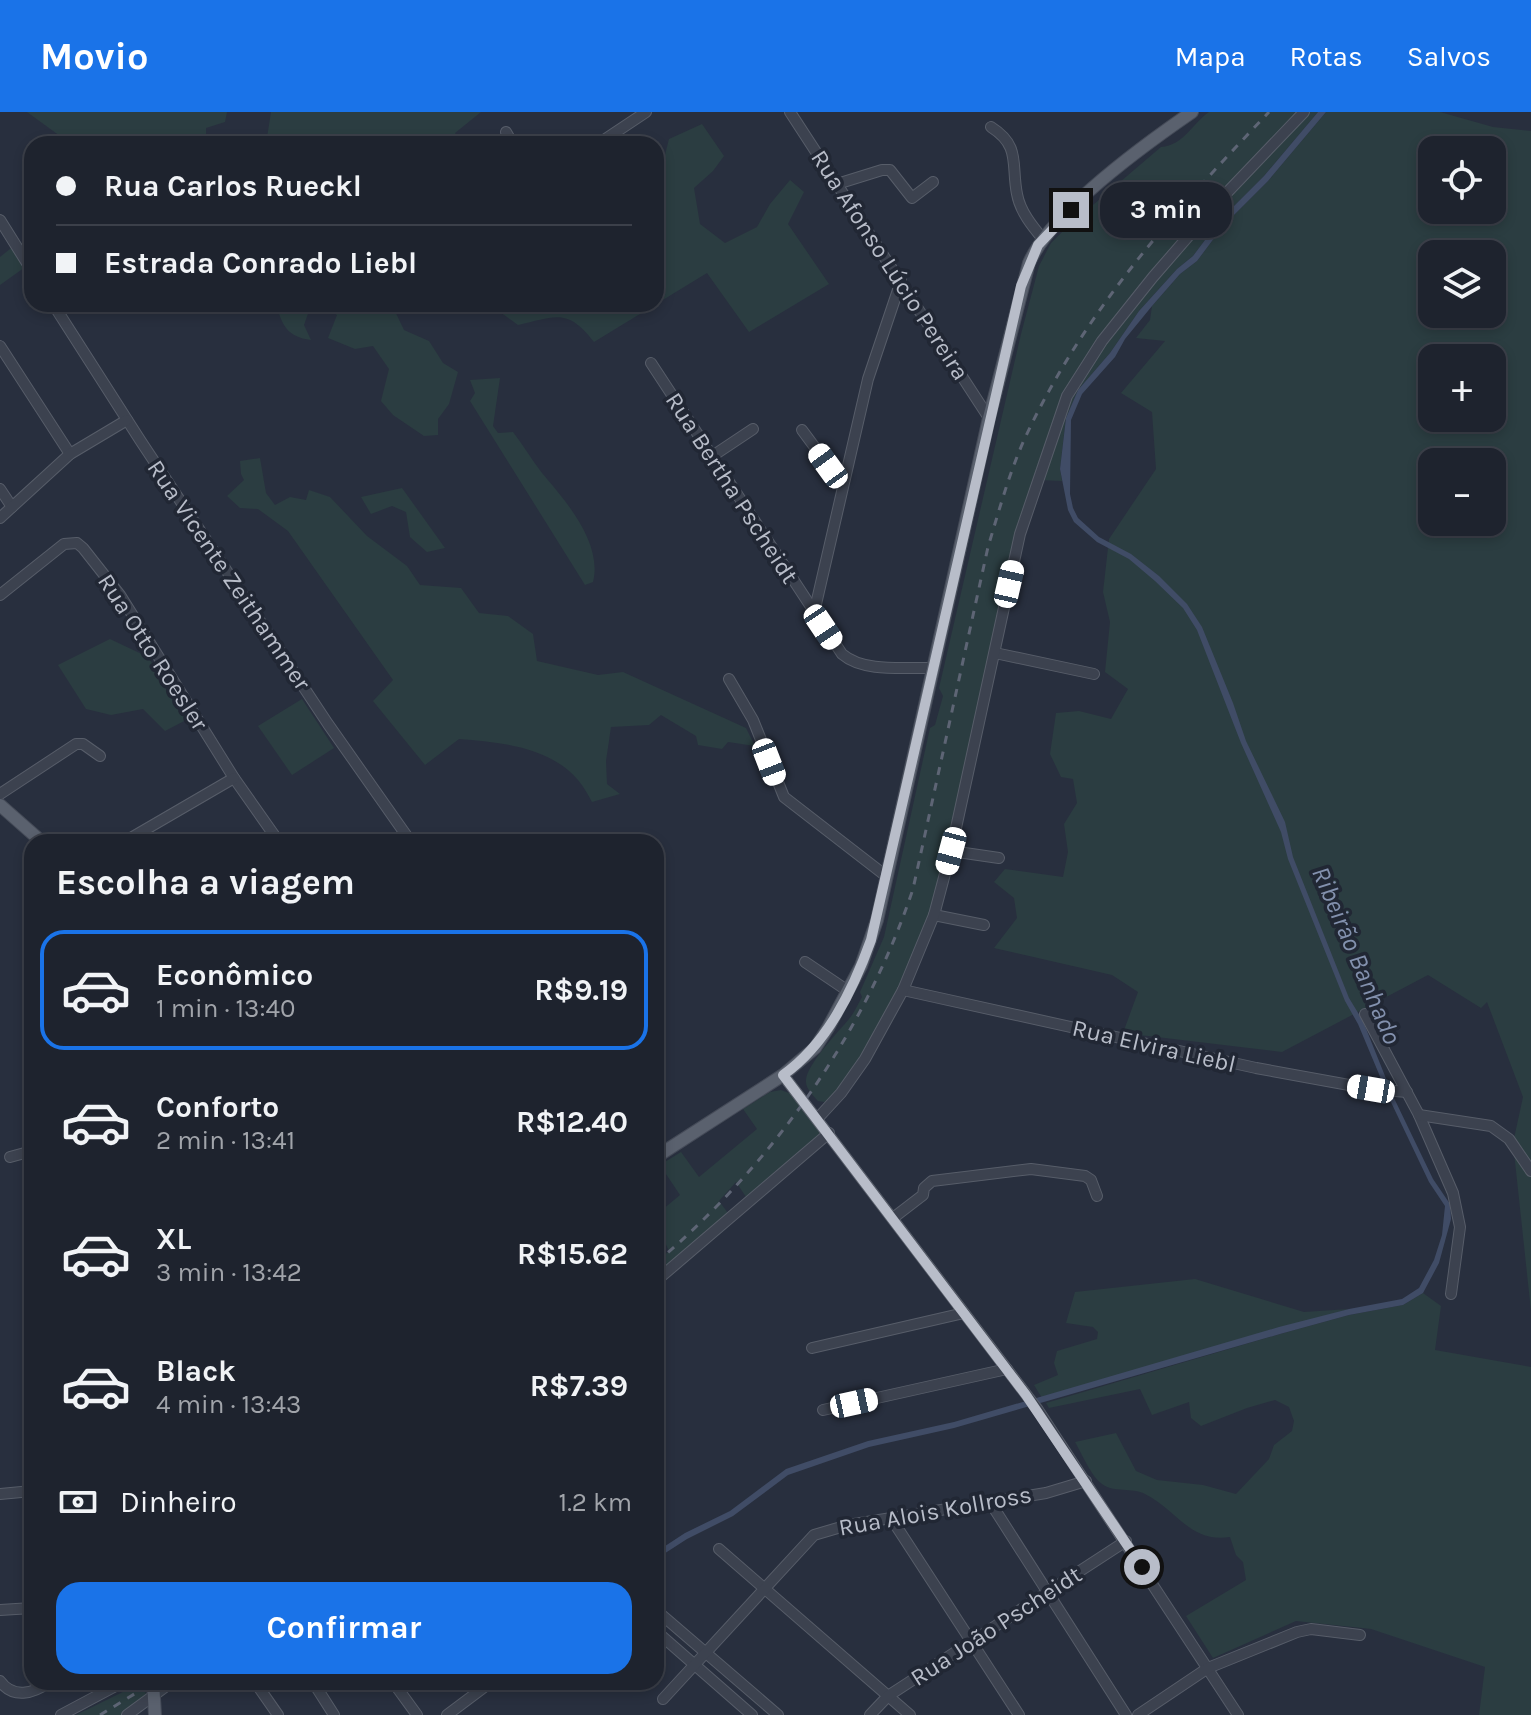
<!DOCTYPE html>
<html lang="pt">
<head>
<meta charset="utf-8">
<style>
	body { margin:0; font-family:Karla,sans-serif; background:#2b2f3a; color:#f1f3f6; height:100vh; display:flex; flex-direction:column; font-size:30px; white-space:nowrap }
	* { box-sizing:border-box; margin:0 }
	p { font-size:26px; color:#a1a4aa }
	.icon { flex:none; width:44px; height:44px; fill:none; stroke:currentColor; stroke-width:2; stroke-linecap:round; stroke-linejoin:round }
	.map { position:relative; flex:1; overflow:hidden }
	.side { position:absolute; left:24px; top:722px; width:640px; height:856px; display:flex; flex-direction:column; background:#1e232e; border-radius:24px; box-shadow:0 4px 12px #0003,0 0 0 2px #3c404a }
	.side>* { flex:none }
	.banner { position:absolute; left:24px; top:24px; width:640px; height:176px; border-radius:24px; box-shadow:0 4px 12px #0003,0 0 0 2px #3c404a; display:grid; align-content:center; height:176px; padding:0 32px; background:#1e232e }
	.buttons { position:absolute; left:1418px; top:24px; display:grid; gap:16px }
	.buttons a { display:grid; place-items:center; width:88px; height:88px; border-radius:16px; background:#1e232e; box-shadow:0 4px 12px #0003,0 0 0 2px #3c404a; font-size:40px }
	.end { position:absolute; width:36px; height:36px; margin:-18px; border:10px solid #b8bdc9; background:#111; box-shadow:0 0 0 4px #111 }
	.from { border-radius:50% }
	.bubble { position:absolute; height:56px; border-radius:24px; background:#1e232e; box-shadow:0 4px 12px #0003,0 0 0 2px #3c404a; font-size:26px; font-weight:700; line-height:56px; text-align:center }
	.car { position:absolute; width:24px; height:48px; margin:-24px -12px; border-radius:10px; box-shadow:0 0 6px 2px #0007; background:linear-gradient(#fff 24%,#345 0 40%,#fff 0 76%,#345 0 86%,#fff 0) }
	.banner b { display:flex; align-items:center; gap:28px; height:76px; font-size:30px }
	.banner b+b { border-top:2px solid #3c404a }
	.banner i { width:20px; height:20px; background:#f1f3f6 }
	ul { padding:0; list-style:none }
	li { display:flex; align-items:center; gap:24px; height:120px; margin:0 16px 12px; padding:0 16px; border:4px solid transparent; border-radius:24px }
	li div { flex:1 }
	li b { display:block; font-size:30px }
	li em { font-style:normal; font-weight:700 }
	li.on { border-color:#1a73e8 }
	li>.icon { width:72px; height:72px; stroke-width:1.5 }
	h2 { padding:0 32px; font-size:36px; line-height:96px }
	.pay { display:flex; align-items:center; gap:20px; height:88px; padding:0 32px; font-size:30px }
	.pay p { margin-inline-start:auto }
	.button { display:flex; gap:16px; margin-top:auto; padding:16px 32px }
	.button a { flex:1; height:92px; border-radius:24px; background:#1a73e8; color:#fff; font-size:32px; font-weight:700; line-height:92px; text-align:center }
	header { display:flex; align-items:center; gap:48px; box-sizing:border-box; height:112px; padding:0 40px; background:#1a73e8; color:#fff }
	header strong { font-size:38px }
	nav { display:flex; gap:44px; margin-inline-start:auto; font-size:28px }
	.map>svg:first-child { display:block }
</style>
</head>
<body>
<header>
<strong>Movio</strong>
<nav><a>Mapa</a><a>Rotas</a><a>Salvos</a></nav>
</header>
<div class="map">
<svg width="1531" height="1603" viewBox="0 0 1531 1603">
	<rect width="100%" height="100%" fill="#282f3e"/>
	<g fill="#2b3d41" fill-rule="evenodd">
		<polygon points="27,0 227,0 225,10 206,16 206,30 214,32 71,32"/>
		<polygon points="271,0 481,0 455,21 463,32 266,32"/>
		<path d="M1209,0H1318L1264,64L1220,108L1193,144L1177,157L1139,199L1110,241L1078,278L1066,306L1060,357L1062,369L1039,368L1020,422L934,803L865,947L831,991L818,989C813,983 805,976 806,968C807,952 839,919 849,907C854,901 858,892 862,885L860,880L884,825L930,616L935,613L943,584L939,576L1021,222L1039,154L1051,131L1066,116L1161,35C1184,33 1192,12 1209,0Z"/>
		<path d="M1326,0H1440L1493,15L1531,19V1199L1513,1031L1523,985L1487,890L1481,896L1428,863L1282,940L1123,921L1138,880L1112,863L994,836L1017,806L1014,786L994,770L1005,757L1063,765L1068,740L1064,712L1077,691L1073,667L1061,665L1050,642L1056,601L1079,599L1111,607L1128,577L1105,560L1110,510L1103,480L1109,427L1156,357L1152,300L1121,281L1165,229L1136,226L1150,208L1152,194L1180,162L1197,149L1224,113L1268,69ZM1432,38H1492V98H1432ZM1432,142H1492V202H1432ZM1432,246H1492V306H1432ZM1432,350H1492V410H1432Z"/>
		<path d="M702,12L724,44L713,59L694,76L700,112L725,131L757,115L770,92L790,68L804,80L788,112L829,172L749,220L707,161L594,230C568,196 556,204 518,213L496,197L472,192H656V49L664,47L669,27Z"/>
		<polygon points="15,133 28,153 0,173 0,145"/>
		<path d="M276,192H389L393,195L404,218L429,229L443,251L458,260L449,292L438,307V323L424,324L393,303L381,289L389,257L373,234L355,237L328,226L337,203L322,194L310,196L304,213L311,228C287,225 282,213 276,192Z"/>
		<path d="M500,266L493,314L498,321L513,320C523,333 532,348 542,361C565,388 603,431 593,470L585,473L470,289L475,281L470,268Z"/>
		<path d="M260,346L266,381L275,393L290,385L306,388L309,378L330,385L367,424L407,454L420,473L461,476L479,501L508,504L533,522L537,549L598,563L623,560L746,616L755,634L728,630L722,637L698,633L696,624L661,603L649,613L611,615L606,649L607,672L620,682L592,690C588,683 584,675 578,668C550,635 500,630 459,627L425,653L373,589L393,568L288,419L258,397L240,396L227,384L244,368L241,362L240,349Z"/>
		<polygon points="402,376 445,436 427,440 410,425 406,400 392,394 371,402 361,385"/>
		<polygon points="110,527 148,545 188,607 165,619 143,597 111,603 86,597 58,553"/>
		<polygon points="302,587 334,636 292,663 258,614"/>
		<polygon points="781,978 797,984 820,1017 819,1022 746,1085 736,1070 719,1089 728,1101 656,1164 656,1151 669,1139 663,1126 656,1125 656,1103 680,1083 660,1053 681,1040 699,1065 757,1017 743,997 770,980"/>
		<polygon points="1195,1167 1304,1200 1349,1197 1042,1286 1034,1273 1058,1263 1054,1251 1057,1239 1097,1227 1098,1220 1093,1215 1066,1211 1075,1180"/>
		<path d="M1423,1181L1441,1194L1435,1238L1531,1255V1603H1479L1485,1555L1371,1517L1296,1509L1213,1546L1186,1504L1246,1468L1243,1450L1236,1443L1230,1425C1190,1431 1178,1399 1145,1382C1132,1375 1114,1381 1102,1372C1091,1364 1082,1342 1075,1330L1116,1321L1136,1359L1157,1368L1203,1373L1236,1382L1269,1347L1274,1333L1292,1319L1294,1309L1289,1295L1275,1288L1247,1296L1201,1314L1191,1306L1189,1290L1152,1303L1140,1277L1049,1296L1046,1291L1280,1222L1349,1203L1403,1193Z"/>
		<polygon points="135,1574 143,1575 147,1584 121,1603 76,1603"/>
	</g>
	<polygon fill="#404c66" points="1318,0 1326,0 1268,69 1224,113 1197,149 1180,162 1152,194 1125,227 1115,245 1082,282 1071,308 1070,382 1073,396 1078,406 1099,425 1131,442 1159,464 1187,492 1202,515 1233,591 1246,629 1285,710 1293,745 1349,886 1363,909 1393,984 1433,1067 1450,1092 1451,1107 1439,1151 1423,1181 1403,1193 1349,1203 1280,1222 954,1316 869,1335 788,1363 733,1404 687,1427 656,1447 656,1440 685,1421 730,1399 786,1357 868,1329 954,1310 1279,1215 1349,1197 1402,1187 1419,1176 1434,1148 1442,1123 1445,1094 1429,1070 1389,986 1358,912 1345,889 1288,747 1281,720 1241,631 1197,518 1183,496 1155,469 1129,447 1097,430 1074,410 1068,398 1060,357 1066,306 1078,278 1110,241 1139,199 1177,157 1193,144 1220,108 1264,64"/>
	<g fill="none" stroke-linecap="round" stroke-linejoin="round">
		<g stroke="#575d69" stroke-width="12">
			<g id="minor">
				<polyline points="790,0 989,306"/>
				<path d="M991,15C1021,34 1011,52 1017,82C1020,99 1032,114 1043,127"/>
				<polyline points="506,20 513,32"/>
				<polyline points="598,32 646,0"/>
				<polyline points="837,72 882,58 890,58 912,86 933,70"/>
				<polyline points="0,108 32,159"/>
				<polyline points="53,192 140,328 328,612 411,730"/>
				<polyline points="0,234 70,342"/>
				<path d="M651,251L842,542C864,561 906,555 934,556"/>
				<polyline points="802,318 842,372"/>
				<polyline points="711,345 753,317"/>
				<polyline points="0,377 12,395"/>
				<polyline points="0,406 70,342 127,308"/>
				<polyline points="0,483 64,432 77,431 83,436 120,483 234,666 279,730"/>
				<polyline points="814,501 868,267 901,169"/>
				<polyline points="995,541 1094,562"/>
				<polyline points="729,567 753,608 784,685 886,764"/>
				<polyline points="0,682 76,632 83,632 100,644"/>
				<polyline points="124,730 234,666"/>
				<polyline points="951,739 999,746"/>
				<polyline points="934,803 984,813"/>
				<polyline points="805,850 848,879"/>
				<polyline points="903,878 1256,956 1371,977 1407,980"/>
				<polyline points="1365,902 1419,1003 1453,1081 1460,1115 1451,1182"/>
				<polyline points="783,963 1038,1298 1238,1603"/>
				<polyline points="1419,1003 1491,1014 1509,1027 1531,1059"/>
				<polyline points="818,1006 841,981 865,947 903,878 934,803 951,739 1020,422 1067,284 1102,229 1153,165 1219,89 1304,0"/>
				<polyline points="10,1045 32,1039"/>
				<polyline points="893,1106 923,1083 924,1076 932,1069 1031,1057 1085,1064 1091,1068 1097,1084"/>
				<polyline points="656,1169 829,1021"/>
				<polyline points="812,1236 964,1201"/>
				<polyline points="823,1298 1007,1257"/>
				<polyline points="0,1382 32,1379"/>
				<polyline points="990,1390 1126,1603"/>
				<polyline points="891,1406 1019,1603"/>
				<polyline points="719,1437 910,1603"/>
				<polyline points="0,1498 32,1496"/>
				<polyline points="656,1498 778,1603"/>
				<polyline points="656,1519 752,1603"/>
				<path d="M0,1569C13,1587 33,1582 49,1570"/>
				<polyline points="255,1570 278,1603"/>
				<polyline points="313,1570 334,1603"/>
				<polyline points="393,1570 417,1603"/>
				<polyline points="549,1570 551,1573"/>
				<polyline points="663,1587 814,1423 848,1413 1046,1381 1086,1369"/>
				<polyline points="61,1603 123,1570"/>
				<polyline points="127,1603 172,1570"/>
				<polyline points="447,1603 491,1570"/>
				<polyline points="870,1603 888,1584 1126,1429"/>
				<polyline points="1138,1603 1208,1556 1297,1520 1311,1517 1360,1523"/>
			</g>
		</g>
		<g stroke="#454b58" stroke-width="14">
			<g id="major">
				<polyline points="0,693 42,730"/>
				<path d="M656,1045L783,963L815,936L828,916L861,854L877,808L989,306L1029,151C1052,99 1144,33 1192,0"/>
				<polyline points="153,1570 155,1603"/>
			</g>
		</g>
		<use href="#minor" stroke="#3c424f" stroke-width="10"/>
		<use href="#major" stroke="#5a616e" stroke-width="12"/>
		<g stroke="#5e6575" stroke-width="3" stroke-dasharray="8 8" stroke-linecap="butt">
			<path d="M656,1151C773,1051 864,923 913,777L988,435C999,399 1009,361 1025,326C1084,199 1174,100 1269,0"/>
			<polyline points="100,1603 154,1570"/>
		</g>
	</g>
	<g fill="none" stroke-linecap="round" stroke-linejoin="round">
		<path stroke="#b8bdc9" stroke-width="10" d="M1071,98L1038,133L1021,174L871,828C853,878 827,932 783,963L1026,1283L1142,1455"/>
	</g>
	<g text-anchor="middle" stroke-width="7" stroke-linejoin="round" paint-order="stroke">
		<g font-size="24" fill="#b8bdc9" stroke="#212734">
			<text transform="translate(890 153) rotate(57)" y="8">Rua Afonso Lúcio Pereira</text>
			<text transform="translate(732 376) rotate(57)" y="8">Rua Bertha Pscheidt</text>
			<text transform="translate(229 463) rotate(56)" y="8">Rua Vicente Zeithammer</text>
			<text transform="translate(153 540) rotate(57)" y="8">Rua Otto Roesler</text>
			<text transform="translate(1154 934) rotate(13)" y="8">Rua Elvira Liebl</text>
			<text transform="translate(935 1399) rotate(-10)" y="8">Rua Alois Kollross</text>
			<text transform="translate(996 1514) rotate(-33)" y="8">Rua João Pscheidt</text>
		</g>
		<g font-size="26" font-style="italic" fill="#8391ae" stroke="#212734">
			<text transform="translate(1357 843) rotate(67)" y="9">Ribeirão Banhado</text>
		</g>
	</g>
</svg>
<div class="buttons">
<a><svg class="icon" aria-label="locate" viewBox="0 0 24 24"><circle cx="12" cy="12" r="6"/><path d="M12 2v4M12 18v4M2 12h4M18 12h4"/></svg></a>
<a><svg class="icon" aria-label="layers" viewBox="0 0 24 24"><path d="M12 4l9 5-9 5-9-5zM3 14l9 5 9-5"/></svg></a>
<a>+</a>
<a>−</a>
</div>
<i class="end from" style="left:1142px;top:1455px"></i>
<i class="end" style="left:1071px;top:98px"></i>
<div class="bubble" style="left:1100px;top:70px;width:132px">3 min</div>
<i class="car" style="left:828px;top:354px;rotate:324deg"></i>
<i class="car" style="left:1009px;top:472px;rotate:13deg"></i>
<i class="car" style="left:823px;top:515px;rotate:146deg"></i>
<i class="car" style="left:769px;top:650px;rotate:159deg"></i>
<i class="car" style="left:951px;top:739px;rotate:195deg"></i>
<i class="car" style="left:1371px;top:977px;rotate:280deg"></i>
<i class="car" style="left:854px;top:1291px;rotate:78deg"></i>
<div class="banner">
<b><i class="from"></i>Rua Carlos Rueckl</b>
<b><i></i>Estrada Conrado Liebl</b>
</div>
<section class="side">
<h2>Escolha a viagem</h2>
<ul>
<li class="on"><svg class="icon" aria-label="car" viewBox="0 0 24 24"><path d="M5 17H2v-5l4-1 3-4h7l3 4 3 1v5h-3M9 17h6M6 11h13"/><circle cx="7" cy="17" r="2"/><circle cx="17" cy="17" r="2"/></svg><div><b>Econômico</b><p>1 min · 13:40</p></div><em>R$9.19</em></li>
<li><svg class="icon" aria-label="car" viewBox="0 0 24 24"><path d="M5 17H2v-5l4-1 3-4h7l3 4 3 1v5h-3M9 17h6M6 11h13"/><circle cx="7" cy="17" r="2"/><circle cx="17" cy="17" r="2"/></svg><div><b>Conforto</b><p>2 min · 13:41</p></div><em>R$12.40</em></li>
<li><svg class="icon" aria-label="car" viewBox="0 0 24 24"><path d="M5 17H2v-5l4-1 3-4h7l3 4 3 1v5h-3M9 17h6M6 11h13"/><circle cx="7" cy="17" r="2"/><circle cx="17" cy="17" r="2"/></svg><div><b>XL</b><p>3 min · 13:42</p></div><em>R$15.62</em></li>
<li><svg class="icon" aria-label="car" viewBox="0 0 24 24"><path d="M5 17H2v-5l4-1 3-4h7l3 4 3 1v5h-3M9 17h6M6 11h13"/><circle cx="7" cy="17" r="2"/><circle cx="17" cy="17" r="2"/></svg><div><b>Black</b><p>4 min · 13:43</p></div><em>R$7.39</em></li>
</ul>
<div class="pay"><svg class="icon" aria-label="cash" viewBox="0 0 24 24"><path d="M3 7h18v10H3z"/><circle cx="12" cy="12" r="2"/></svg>Dinheiro<p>1.2 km</p></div>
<div class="button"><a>Confirmar</a></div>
</section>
</div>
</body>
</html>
